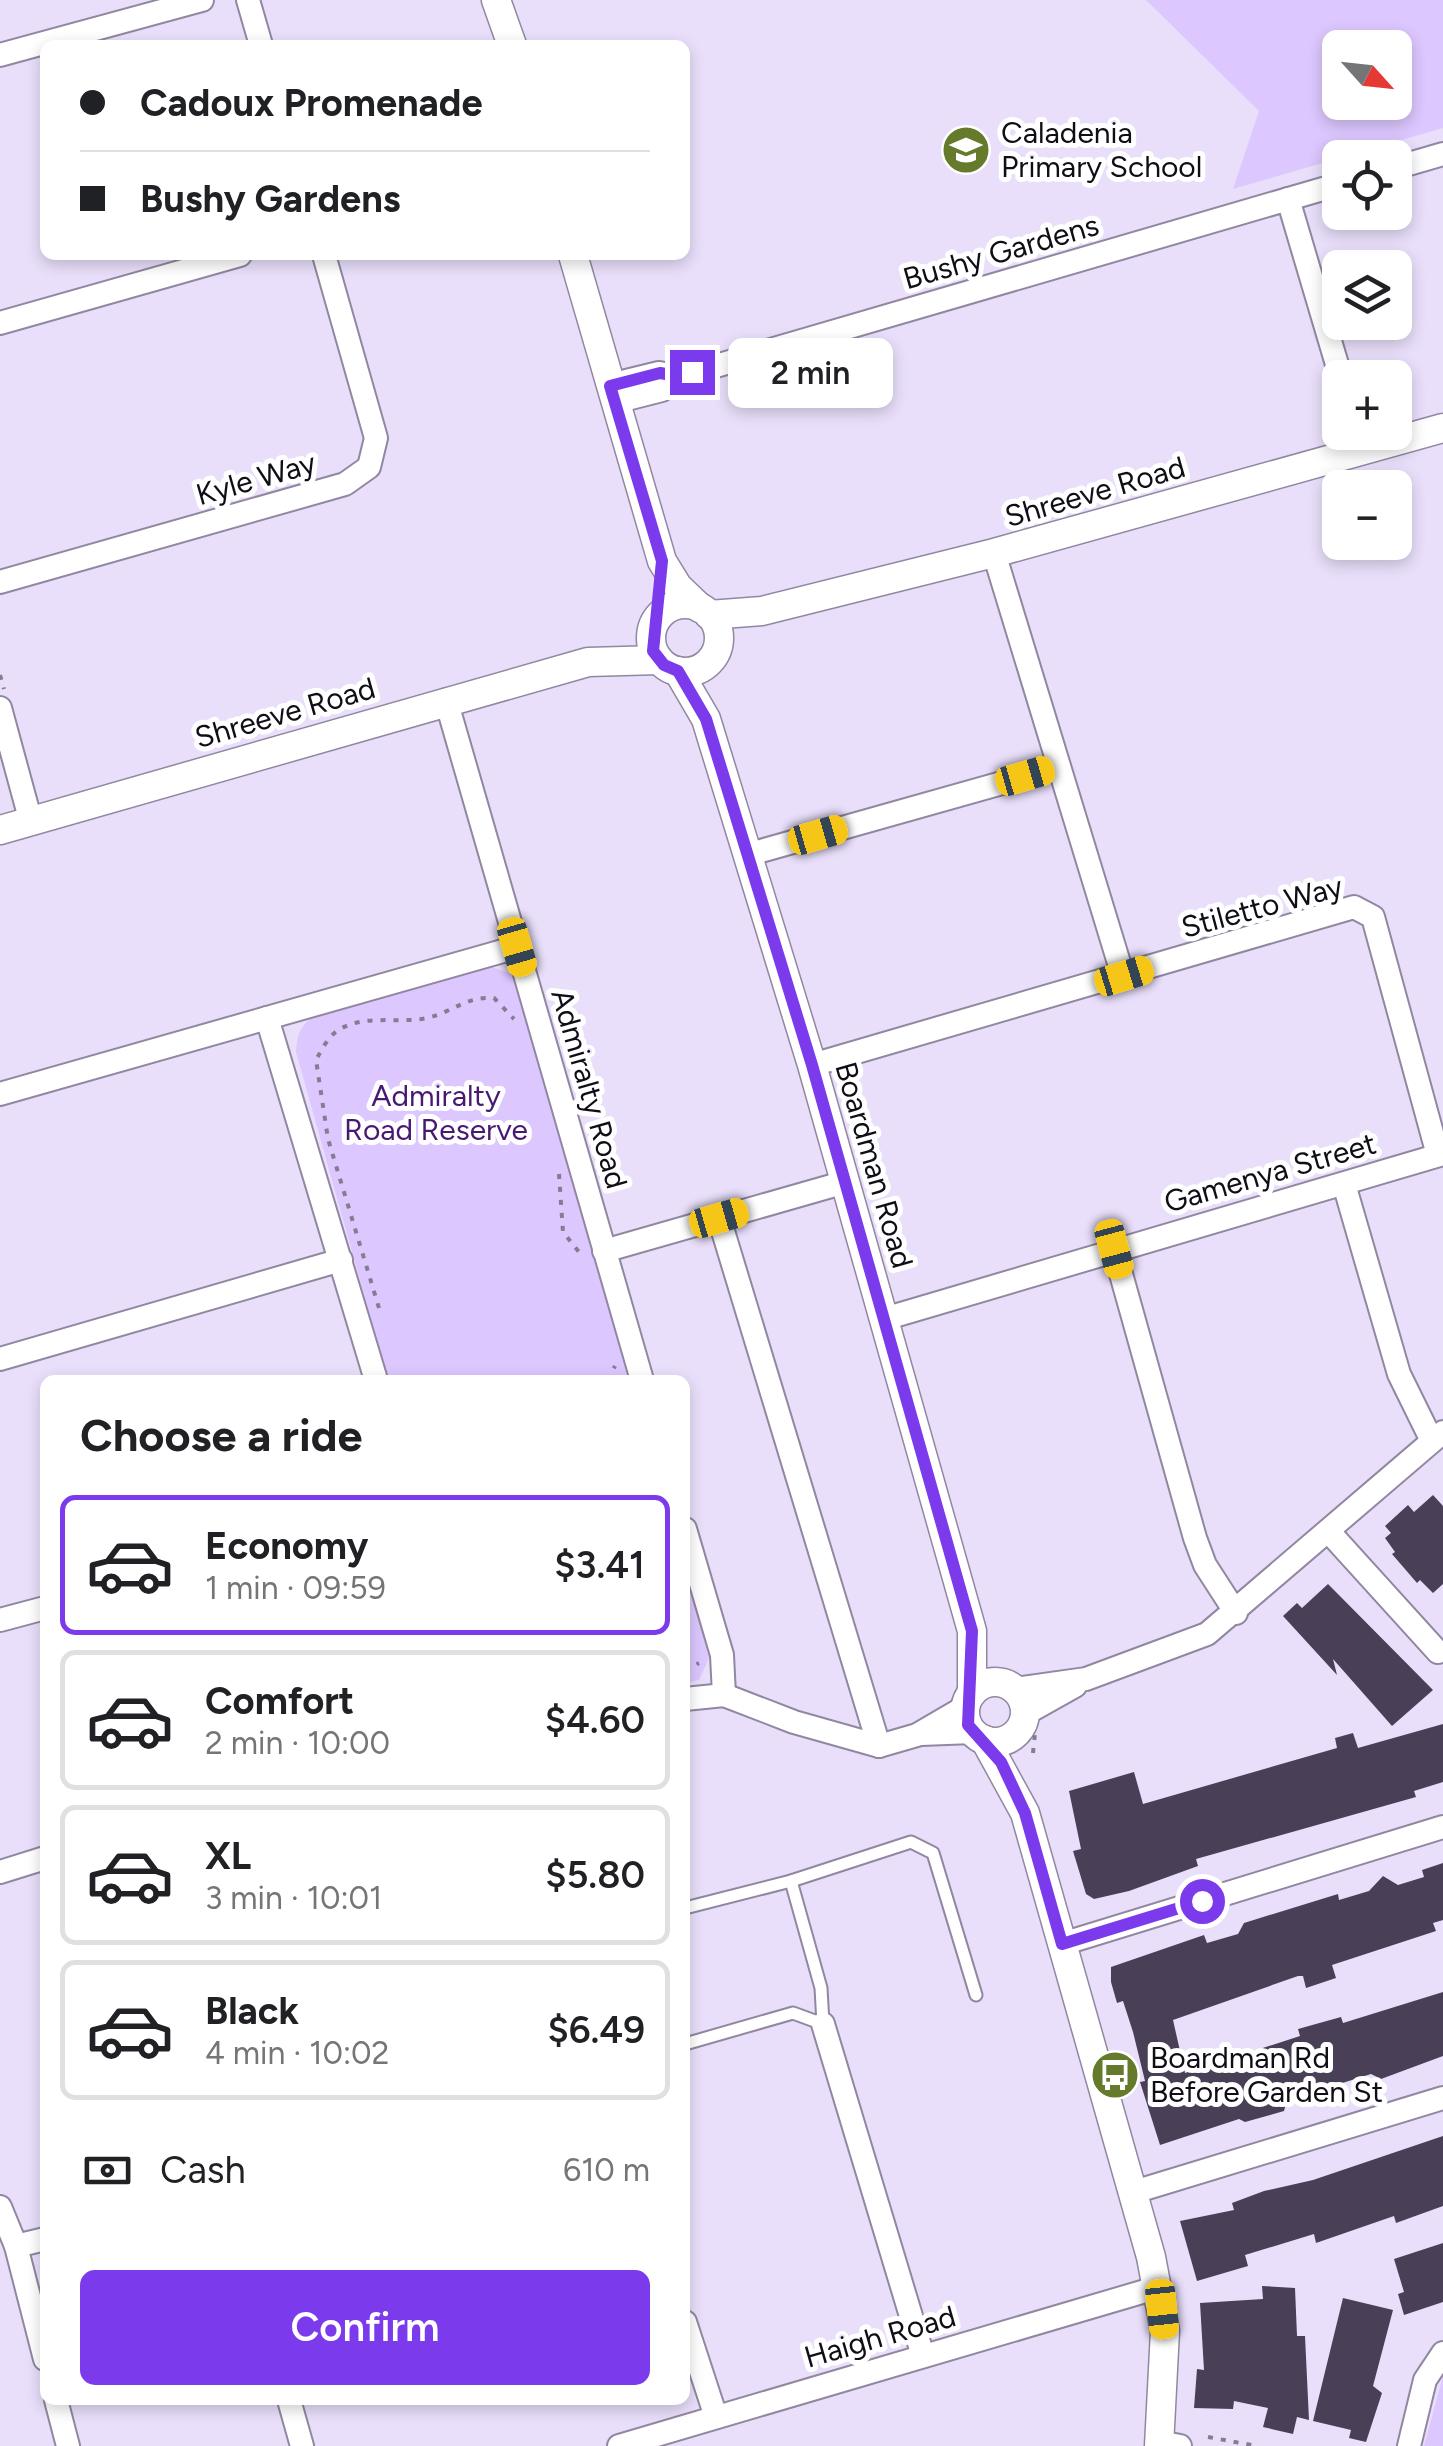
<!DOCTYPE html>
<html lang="en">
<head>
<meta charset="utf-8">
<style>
	body { margin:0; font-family:Figtree,sans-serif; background:#f6f6f6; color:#202124; height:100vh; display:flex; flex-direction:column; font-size:38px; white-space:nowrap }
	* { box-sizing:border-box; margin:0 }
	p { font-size:32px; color:#757577 }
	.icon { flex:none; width:55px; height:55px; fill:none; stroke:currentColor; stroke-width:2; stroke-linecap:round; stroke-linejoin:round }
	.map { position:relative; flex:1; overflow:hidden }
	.drawer { position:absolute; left:40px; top:1375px; width:650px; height:1030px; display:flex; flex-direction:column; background:#fff; border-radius:15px; box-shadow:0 5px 15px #0003 }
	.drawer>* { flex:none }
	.hud { position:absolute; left:40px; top:40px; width:650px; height:220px; border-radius:15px; box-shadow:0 5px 15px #0003; display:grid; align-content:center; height:220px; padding:0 40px; background:#fff }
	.needle { width:65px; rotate:117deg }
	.fabs { position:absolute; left:1322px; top:30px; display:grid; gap:20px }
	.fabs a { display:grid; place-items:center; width:90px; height:90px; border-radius:15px; background:#fff; box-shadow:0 5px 15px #0003; font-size:50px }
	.end { position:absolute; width:45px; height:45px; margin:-22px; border:12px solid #7c3aed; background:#fff; box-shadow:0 0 0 5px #fff }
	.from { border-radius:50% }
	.bubble { position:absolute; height:70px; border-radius:15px; background:#fff; box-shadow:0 5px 15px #0003; font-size:32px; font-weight:600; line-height:70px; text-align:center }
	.car { position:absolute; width:30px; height:60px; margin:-30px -15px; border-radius:12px; box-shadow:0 0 8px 2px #0007; background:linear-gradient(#f5c518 24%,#345 0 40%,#f5c518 0 76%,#345 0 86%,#f5c518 0) }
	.hud b { display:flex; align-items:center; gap:35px; height:95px; font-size:38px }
	.hud b+b { border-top:2px solid #e0e0e0 }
	.hud i { width:25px; height:25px; background:#202124 }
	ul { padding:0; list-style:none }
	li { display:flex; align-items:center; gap:30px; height:140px; margin:0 20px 15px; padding:0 20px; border:5px solid #e0e0e0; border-radius:15px }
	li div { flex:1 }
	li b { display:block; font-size:38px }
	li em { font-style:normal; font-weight:600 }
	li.current { border-color:#7c3aed }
	li>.icon { width:90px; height:90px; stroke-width:1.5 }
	h2 { padding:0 40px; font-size:45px; line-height:120px }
	.pay { display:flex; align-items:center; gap:25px; height:110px; padding:0 40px; font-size:38px }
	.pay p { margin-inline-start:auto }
	.button { display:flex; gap:20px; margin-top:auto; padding:20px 40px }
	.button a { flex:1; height:115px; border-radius:15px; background:#7c3aed; color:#fff; font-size:40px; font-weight:600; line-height:115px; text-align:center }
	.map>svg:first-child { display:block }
</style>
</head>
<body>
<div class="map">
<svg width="1443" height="2446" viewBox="0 0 1443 2446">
	<rect width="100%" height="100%" fill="#e9dffb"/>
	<g fill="#dcc7fe" fill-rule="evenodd">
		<path d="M1146,0H1443V128L1233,189L1259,111ZM1340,48H1395V102H1340Z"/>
		<path d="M489,966L515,975L631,1380H388L296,1052C297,1033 301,1024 317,1014Z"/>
		<polygon points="685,1567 709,1658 699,1680 685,1683"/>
		<polygon points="1443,2376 1443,2446 1424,2446"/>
	</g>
	<g fill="#494057">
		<polygon points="1433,1495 1443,1506 1443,1584 1433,1593 1420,1580 1417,1583 1392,1554 1395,1552 1385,1538 1391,1533 1385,1526 1408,1505 1414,1512"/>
		<polygon points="1328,1584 1433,1690 1392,1726 1333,1659 1337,1675 1283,1616 1297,1603 1302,1608"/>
		<polygon points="1443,1724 1443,1782 1414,1791 1416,1797 1196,1859 1198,1866 1129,1891 1094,1899 1086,1894 1073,1851 1081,1849 1069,1791 1134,1772 1143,1804 1337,1748 1335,1738 1353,1733 1358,1748"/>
		<polygon points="1443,1863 1443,1920 1433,1923 1436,1931 1332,1965 1336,1978 1306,1988 1303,1976 1298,1976 1173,2020 1185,2073 1300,2036 1298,2029 1341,2017 1343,2023 1443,1992 1443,2056 1381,2079 1371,2074 1336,2085 1339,2095 1320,2101 1317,2091 1287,2100 1284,2111 1245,2122 1239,2119 1160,2145 1140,2082 1145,2081 1133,2032 1123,2001 1117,2003 1111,1982 1111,1967 1204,1935 1207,1943 1238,1934 1244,1923 1338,1894 1339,1900 1369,1891 1383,1876 1398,1885 1424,1877 1422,1870"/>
		<polygon points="1443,2136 1443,2206 1396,2223 1394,2216 1316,2243 1314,2234 1245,2255 1248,2266 1197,2281 1180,2221 1234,2210 1232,2203 1264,2191 1313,2180"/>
		<polygon points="1443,2243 1443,2302 1404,2315 1398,2294 1404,2292 1394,2259"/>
		<polygon points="1262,2286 1295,2288 1297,2336 1305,2336 1309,2420 1297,2417 1293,2434 1263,2427 1268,2408 1234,2401 1233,2409 1194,2408 1197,2369 1204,2370 1200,2303 1263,2299"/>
		<polygon points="1343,2298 1393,2310 1373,2386 1382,2393 1366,2442 1349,2438 1351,2430 1313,2421"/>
	</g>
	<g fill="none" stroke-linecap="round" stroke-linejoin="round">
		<g stroke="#9187a0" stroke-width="15">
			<g id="service">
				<polyline points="685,1908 791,1881 911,1842 933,1853 976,1995"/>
				<polyline points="685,2044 793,2013 823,2024 821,1988 791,1881"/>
			</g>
		</g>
		<g stroke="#9187a0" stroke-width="26">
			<g id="minor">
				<polyline points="248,0 261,45"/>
				<polyline points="0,55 202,0"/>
				<polyline points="1395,168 1443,154"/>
				<polyline points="1288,199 1341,378"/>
				<polyline points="0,323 240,255"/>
				<polyline points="610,385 659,373 678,377"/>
				<polyline points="615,402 662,390 678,377 1340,184"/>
				<polyline points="994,553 1123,976"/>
				<polyline points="0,582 345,484 369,467 376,438 324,255"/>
				<polyline points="446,700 642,1380"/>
				<polyline points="0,708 31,822"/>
				<polyline points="750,854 1059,767"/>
				<polyline points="267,1018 376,1380"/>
				<polyline points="812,1065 1354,907 1373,917 1438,1155"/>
				<polyline points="0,1094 517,947"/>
				<polyline points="1344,1184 1399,1374 1431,1439"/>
				<polyline points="719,1218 879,1746"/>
				<polyline points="1114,1249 1195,1538 1205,1565 1236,1613"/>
				<polyline points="604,1251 842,1183"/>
				<polyline points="884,1319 1443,1154"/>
				<polyline points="0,1359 341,1260"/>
				<polyline points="685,1529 722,1655 724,1695"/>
				<polyline points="1330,1533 1438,1652"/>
				<polyline points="0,1620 45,1608"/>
				<polyline points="1015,1689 1086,1679 1207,1634 1443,1432"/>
				<polyline points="685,1699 724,1695 794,1722 879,1746 917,1735 965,1707"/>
				<polyline points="1025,1714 1075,1686"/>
				<polyline points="921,1734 973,1732"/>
				<polyline points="0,1872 45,1858"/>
				<polyline points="1062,1944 1443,1827"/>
				<polyline points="823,2024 923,2356"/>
				<polyline points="1134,2192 1443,2098"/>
				<polyline points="0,2207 16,2246 45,2359"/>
				<polyline points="16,2246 45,2239"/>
				<polyline points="685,2322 716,2417"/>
				<polyline points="56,2400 68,2446"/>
				<polyline points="289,2400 302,2446"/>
				<polyline points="1159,2442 1180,2446"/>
				<polyline points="619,2446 1159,2287"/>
				<polyline points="1409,2446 1425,2380 1443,2353"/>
			</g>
		</g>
		<g stroke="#9187a0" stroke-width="31">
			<g id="tertiary">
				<polyline points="496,0 512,45"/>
				<polyline points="573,255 662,561 678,587 700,608"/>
				<circle cx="685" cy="638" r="34"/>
				<polyline points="709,615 762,611 994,553 1443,428"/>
				<polyline points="678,671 706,719 812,1065 972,1631 972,1693"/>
				<polyline points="0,830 588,662 659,660"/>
				<circle cx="995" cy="1712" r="30"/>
				<polyline points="985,1740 1025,1813 1151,2257 1165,2331 1159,2446"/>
			</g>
		</g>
		<g stroke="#847d90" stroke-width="4" stroke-dasharray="5 8" stroke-linecap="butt">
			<polyline points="0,675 4,689"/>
			<polyline points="559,1174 563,1232 583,1257"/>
			<path d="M379,1308L328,1139L316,1060C322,1049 329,1035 340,1029C366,1014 399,1024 427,1018C453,1012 466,996 494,998L514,1019"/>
			<polyline points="608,1380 615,1366"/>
			<polyline points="685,1670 699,1663"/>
			<polyline points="1033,1753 1035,1733"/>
			<polyline points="1208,2437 1257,2446"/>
		</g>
		<use href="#service" stroke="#fff" stroke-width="11"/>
		<use href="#minor" stroke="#fff" stroke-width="22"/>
		<use href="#tertiary" stroke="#fff" stroke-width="28"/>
	</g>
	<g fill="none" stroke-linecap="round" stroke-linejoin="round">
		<polyline stroke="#7c3aed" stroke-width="12" points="692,372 678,376 660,373 610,386 662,561 653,651 664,665 678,671 706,719 812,1065 972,1631 968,1725 1001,1762 1025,1813 1062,1944 1202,1901"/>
	</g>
	<defs>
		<g id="school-disc" transform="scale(2.5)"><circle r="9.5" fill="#657a2b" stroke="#fff"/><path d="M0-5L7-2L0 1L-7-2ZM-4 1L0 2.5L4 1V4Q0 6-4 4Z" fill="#fff"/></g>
		<g id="bus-disc" transform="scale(2.5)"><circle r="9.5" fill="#657a2b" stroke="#fff"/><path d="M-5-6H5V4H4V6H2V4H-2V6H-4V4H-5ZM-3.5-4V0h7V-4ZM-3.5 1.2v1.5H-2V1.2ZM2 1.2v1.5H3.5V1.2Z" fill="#fff"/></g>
	</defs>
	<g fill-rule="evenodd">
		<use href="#school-disc" x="966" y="150"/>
		<use href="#bus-disc" x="1115" y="2075"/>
	</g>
	<g text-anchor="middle" stroke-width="10" stroke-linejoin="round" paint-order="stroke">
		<g font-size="30" fill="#110d16" stroke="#fff" text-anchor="start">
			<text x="1001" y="143">Caladenia<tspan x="1001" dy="34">Primary School</tspan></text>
			<text x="1150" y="2068">Boardman Rd<tspan x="1150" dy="34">Before Garden St</tspan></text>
		</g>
		<g font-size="30" fill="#110d16" stroke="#fff">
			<text transform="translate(1001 252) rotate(-16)" y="10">Bushy Gardens</text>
			<text transform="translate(256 479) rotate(-16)" y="10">Kyle Way</text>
			<text transform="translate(1095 492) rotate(-16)" y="10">Shreeve Road</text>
			<text transform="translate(285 713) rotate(-16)" y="10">Shreeve Road</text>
			<text transform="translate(1262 907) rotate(-15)" y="10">Stiletto Way</text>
			<text transform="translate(589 1089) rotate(74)" y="10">Admiralty Road</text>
			<text transform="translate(874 1165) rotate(74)" y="10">Boardman Road</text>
			<text transform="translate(1270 1173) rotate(-16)" y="10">Gamenya Street</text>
			<text transform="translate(880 2337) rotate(-16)" y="10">Haigh Road</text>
		</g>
		<g font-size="30" fill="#481973" stroke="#fff">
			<text x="436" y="1106">Admiralty<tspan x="436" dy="34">Road Reserve</tspan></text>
		</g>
	</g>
</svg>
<div class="fabs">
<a><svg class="needle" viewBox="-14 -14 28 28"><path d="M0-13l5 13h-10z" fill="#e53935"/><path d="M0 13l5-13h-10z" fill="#757577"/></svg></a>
<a><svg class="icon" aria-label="locate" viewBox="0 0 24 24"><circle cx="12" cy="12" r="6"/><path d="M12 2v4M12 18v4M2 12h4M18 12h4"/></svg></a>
<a><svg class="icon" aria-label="layers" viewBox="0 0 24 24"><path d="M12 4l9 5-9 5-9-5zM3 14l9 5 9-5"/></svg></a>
<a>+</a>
<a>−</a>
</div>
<i class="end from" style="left:1202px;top:1901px"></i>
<i class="end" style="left:692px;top:372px"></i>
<div class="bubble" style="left:728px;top:338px;width:165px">2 min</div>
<i class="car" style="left:1025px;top:776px;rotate:74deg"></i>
<i class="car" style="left:818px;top:835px;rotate:74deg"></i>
<i class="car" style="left:517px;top:947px;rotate:164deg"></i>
<i class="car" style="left:1124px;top:976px;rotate:73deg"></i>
<i class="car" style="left:719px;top:1218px;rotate:74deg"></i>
<i class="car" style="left:1114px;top:1249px;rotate:165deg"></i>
<i class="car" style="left:1162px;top:2309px;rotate:174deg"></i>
<div class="hud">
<b><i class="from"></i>Cadoux Promenade</b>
<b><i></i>Bushy Gardens</b>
</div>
<section class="drawer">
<h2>Choose a ride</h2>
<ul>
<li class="current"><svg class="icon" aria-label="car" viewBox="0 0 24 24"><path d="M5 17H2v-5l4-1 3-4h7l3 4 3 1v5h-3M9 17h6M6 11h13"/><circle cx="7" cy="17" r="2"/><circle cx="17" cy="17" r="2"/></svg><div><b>Economy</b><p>1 min · 09:59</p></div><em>$3.41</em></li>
<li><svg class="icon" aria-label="car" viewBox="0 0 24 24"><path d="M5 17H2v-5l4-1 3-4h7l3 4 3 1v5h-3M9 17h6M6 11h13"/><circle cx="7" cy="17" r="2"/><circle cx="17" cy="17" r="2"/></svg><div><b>Comfort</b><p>2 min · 10:00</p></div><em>$4.60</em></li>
<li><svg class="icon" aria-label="car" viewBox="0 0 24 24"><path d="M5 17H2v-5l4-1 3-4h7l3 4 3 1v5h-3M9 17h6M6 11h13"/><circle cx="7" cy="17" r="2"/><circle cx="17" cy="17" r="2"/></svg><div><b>XL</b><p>3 min · 10:01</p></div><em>$5.80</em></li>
<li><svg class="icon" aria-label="car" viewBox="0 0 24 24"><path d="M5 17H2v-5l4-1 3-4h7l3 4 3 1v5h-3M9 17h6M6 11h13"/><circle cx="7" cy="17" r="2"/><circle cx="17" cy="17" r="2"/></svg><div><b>Black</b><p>4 min · 10:02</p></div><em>$6.49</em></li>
</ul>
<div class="pay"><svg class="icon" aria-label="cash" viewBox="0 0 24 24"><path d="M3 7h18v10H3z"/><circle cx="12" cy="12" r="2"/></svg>Cash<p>610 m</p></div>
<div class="button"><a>Confirm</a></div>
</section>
</div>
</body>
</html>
